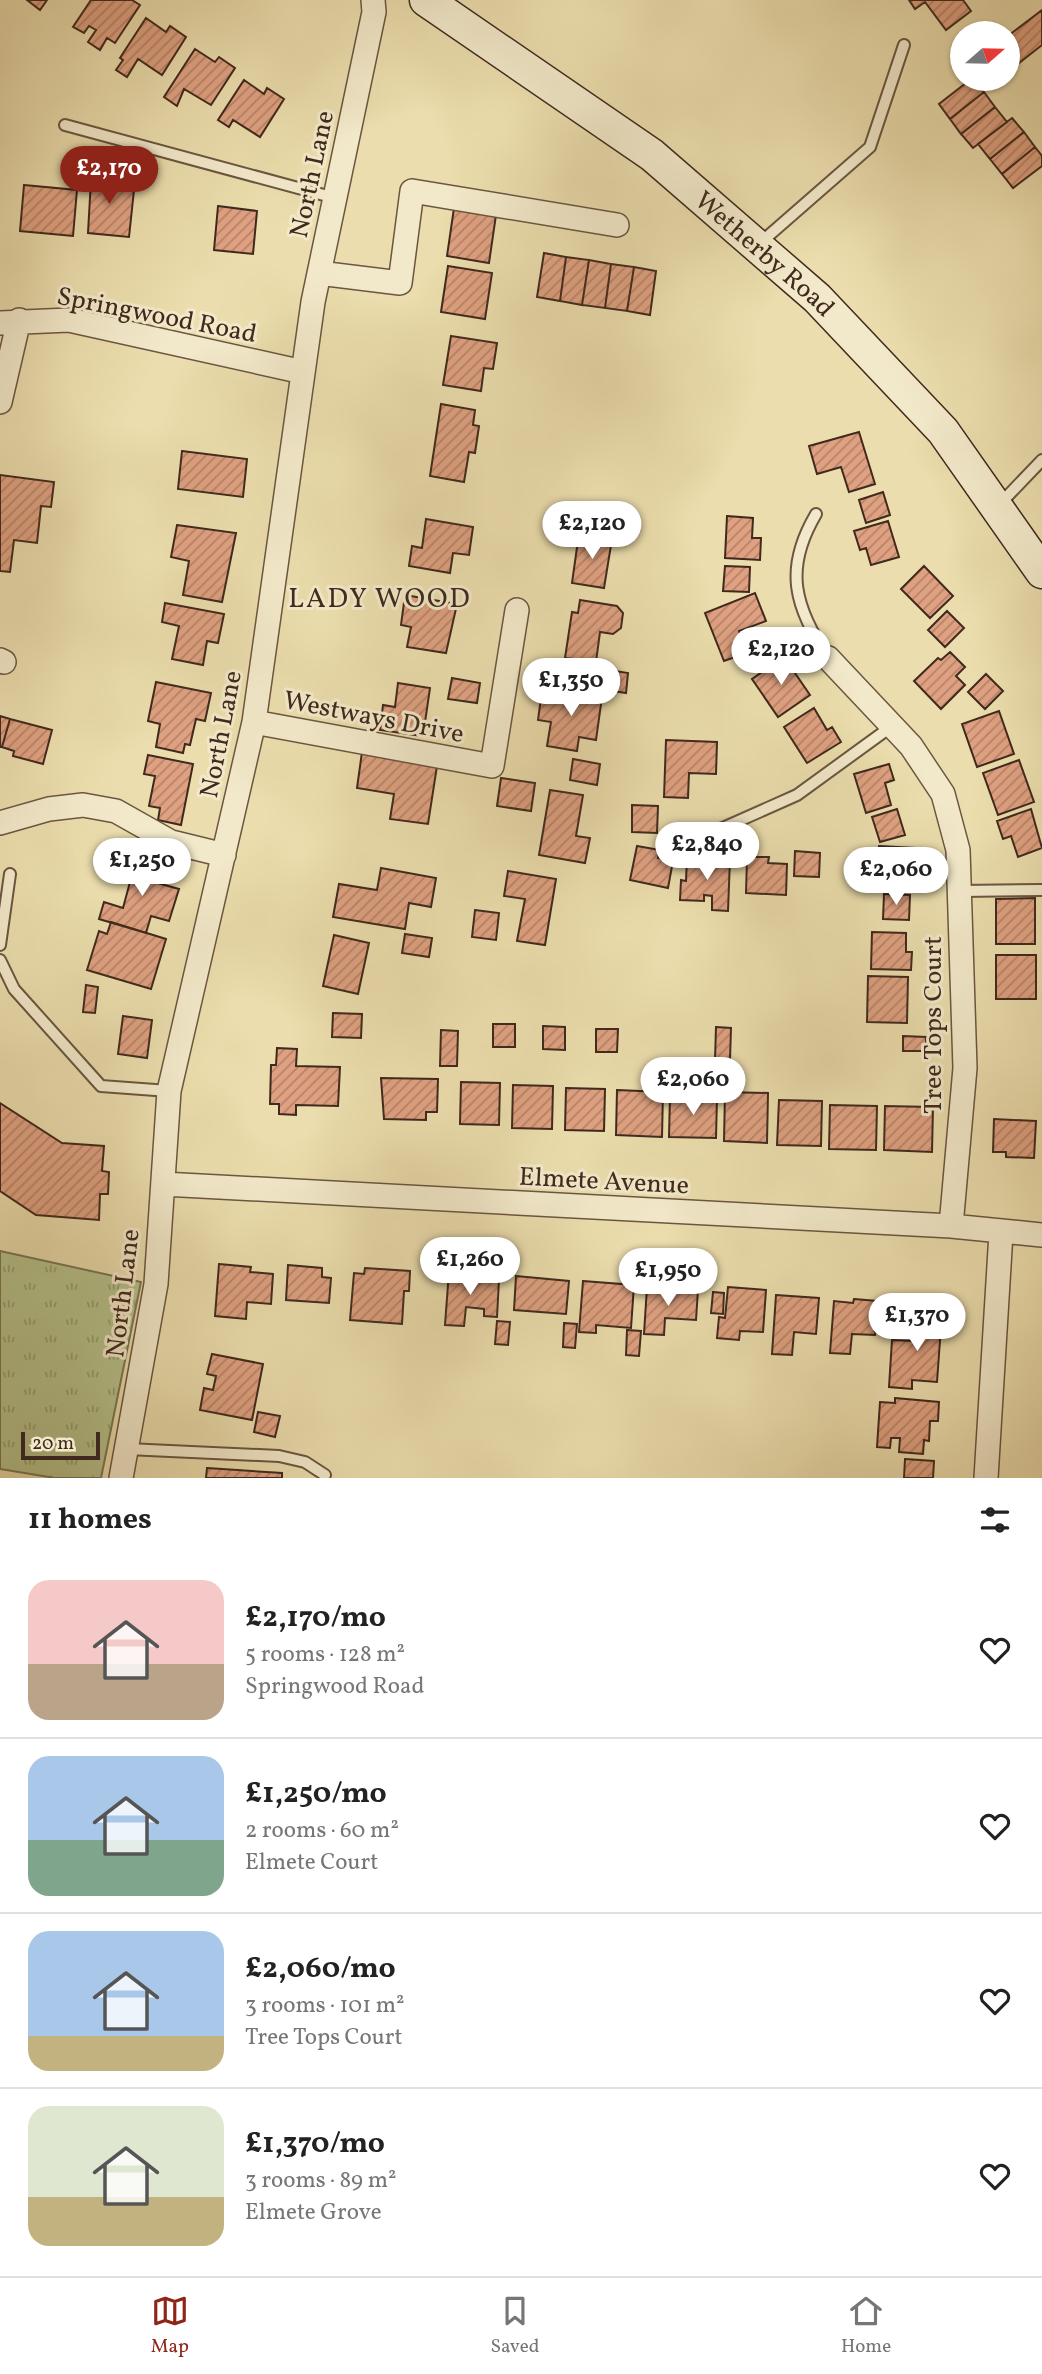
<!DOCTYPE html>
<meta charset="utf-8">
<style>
body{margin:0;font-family:Vollkorn,serif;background:#f2f2f2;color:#222;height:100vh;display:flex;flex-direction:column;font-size:26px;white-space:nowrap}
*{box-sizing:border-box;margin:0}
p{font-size:23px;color:#767676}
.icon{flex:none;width:38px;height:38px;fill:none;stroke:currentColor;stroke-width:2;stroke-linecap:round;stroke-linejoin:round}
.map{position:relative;height:1478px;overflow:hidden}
.sheet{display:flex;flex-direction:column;background:#fff;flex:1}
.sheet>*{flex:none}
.needle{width:46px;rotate:70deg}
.controls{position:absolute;left:950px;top:21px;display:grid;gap:14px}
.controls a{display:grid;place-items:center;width:70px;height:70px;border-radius:50%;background:#fff;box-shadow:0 2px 5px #0004;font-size:35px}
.scale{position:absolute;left:21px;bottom:18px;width:79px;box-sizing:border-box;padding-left:7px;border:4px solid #40291d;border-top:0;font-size:19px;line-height:24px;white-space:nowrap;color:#40291d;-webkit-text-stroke:5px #f2e9ca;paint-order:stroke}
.price{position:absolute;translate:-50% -60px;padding:0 16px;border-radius:24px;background:#fff;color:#222;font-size:23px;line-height:46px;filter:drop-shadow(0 2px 4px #0008)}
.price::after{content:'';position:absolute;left:50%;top:42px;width:21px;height:16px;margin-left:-10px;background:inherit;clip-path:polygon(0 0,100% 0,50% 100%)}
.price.current{background:#8f2418;color:#fff}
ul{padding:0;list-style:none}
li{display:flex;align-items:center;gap:21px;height:175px;padding:0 28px}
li+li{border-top:2px solid #e0e0e0}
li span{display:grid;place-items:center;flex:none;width:196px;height:140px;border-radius:21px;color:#555}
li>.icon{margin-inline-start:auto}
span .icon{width:84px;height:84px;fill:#fffc;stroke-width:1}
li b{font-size:30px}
h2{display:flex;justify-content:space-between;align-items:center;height:84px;padding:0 28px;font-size:30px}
.dock{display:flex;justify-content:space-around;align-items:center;height:98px;border-top:2px solid #e0e0e0;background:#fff;font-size:19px;color:#767676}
.dock a{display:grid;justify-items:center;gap:4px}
.dock .current{color:#8f2418}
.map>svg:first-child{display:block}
.park{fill:url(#park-tufts);stroke:#7a7654;stroke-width:2}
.building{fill:url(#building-hatch);stroke:#40291d;stroke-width:2}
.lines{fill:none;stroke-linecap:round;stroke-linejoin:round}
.lane-casing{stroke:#6b5641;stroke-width:14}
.street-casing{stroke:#6b5641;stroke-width:26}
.secondary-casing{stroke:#40291d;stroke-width:35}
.lane{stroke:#f2e9ca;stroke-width:10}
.street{stroke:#f2e9ca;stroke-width:23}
.secondary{stroke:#f2e9ca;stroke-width:32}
.labels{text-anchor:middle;stroke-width:6;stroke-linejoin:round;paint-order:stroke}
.street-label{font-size:26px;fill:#40291d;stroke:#f2e9ca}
.neighbourhood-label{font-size:28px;letter-spacing:2px;fill:#40291d;stroke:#f2e9ca}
</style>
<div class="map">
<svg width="1042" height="1478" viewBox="0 0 1042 1478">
<defs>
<pattern id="park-tufts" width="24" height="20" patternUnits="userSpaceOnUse" patternTransform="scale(1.75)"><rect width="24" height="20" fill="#b5c28c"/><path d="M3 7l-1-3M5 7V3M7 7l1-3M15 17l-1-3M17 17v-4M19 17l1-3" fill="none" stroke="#959e72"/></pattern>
<pattern id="building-hatch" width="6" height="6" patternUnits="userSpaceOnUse" patternTransform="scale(1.75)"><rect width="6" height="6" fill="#dfa181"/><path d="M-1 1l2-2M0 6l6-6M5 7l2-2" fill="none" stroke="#b68369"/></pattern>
</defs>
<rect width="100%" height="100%" fill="#ebddad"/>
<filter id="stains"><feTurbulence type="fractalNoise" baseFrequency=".00286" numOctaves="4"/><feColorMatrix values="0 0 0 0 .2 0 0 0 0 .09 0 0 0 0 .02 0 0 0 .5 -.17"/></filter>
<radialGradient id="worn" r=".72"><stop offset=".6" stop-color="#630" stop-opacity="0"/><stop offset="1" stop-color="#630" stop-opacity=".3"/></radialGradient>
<path class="park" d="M0 1251 141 1282 101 1478H55L0 1469Z"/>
<path class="building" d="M27 0H47L40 10Z
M91 0H132L140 5 115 43 107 38 100 50 88 42 96 30 89 26 84 33 73 27Z
M909 0H963L971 11 946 30 925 2 915 9Z
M1042 10V45L1009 71 1008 36Z
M146 18 166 32 170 26 186 37 162 75 138 59 127 77 116 70 123 60 120 58Z
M195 49 215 62 219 57 235 68 211 105 184 89 177 106 164 97Z
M971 79 984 92 950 119 939 104Z
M244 80 264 94 267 88 284 99 260 137 233 120 229 127 218 120Z
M984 92 995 107 961 134 950 119Z
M995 107 1007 122 973 148 961 134Z
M1012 118 1024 132 990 159 978 144Z
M1024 132 1035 147 1002 174 990 159Z
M1035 147 1042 156V166L1013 188 1002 174Z
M92 162 107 164 105 187 134 190 129 237 88 233Z
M24 185 77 190 73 236 20 231Z
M218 206 257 211 253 254 214 250Z
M454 208 496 215 489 263 447 256Z
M544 253 566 257 560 301 537 297Z
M566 257 589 260 582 305 560 301Z
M589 260 611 264 605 308 582 305Z
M611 264 634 267 627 311 605 308Z
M448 266 492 273 485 319 441 312Z
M634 267 656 271 650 315 627 311Z
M451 336 497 343 493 369 484 368 481 391 443 385Z
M441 404 475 410 473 425 479 426 475 453 469 452 464 482 430 476Z
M859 432 875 484 849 492 841 467 817 474 809 446Z
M182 451 247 459 243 497 178 489Z
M0 475 54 482 51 507 41 506 37 543 14 540 10 572 0 571Z
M883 492 890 515 866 523 859 500Z
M727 516 753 518 752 538H761L760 560 725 558Z
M426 519 473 527 469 555 453 553 450 573 409 566 412 546 422 548Z
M888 521 899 557 871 565 866 548 860 550 854 531Z
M177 525 236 533 222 602 183 595 189 561 171 557Z
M579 533 612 539 604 588 572 583Z
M725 566 750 567 749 592 723 591Z
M924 566 953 596 930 618 901 589Z
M755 593 766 621 739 631 747 653 724 661 705 613Z
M405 595 457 604 446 653 407 647 411 627 401 625Z
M580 600 617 606 623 613 621 628 613 634 600 632 596 662 565 658 572 612 578 613Z
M165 603 224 614 218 643 207 641 203 665 172 659 179 626 162 622Z
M947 611 964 628 945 647 928 630Z
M950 652 965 667 956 676 965 685 941 709 914 681 938 658 941 660Z
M784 657 810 695 778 717 752 679Z
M603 669 628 673 626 693 600 689Z
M986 674 1003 691 985 709 968 692Z
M452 678 480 683 477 703 448 699Z
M156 682 211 693 205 721 196 719 190 745 185 744 183 753 156 747 160 724 148 721Z
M398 683 430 688 423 736 380 730 383 705 395 707Z
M556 690 602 697 596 740 579 737 577 751 547 746 551 722 538 720 541 698 554 700Z
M814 708 827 730 832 727 841 742 807 763 784 727Z
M999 711 1014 754 977 767 962 724Z
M0 716 10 719 2 747H0Z
M10 719 52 730 43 764 13 756 14 751 2 747Z
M666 740 717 742 716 774 689 773 688 798 664 797Z
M362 752 437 766 428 824 390 819 394 794 357 788Z
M148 755 193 764 181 825 158 820 160 808 149 806 155 776 144 774Z
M573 759 600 764 597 785 570 780Z
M1019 760 1034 802 998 815 983 773Z
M889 764 894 780 885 783 891 805 866 813 854 774Z
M501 778 535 783 531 811 497 806Z
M550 790 583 795 576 836 590 838 585 863 539 855Z
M632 805 658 806 657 833 632 832Z
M897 809 905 835 880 842 872 817Z
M1031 809 1042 848 1018 857 1011 836 1003 839 997 821Z
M637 846 660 850 658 858 673 861 668 888 630 880Z
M879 846 915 848V868H906L905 887 878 886Z
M795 851 820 853 819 877 794 876Z
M131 856 159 864 154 882 179 889 169 921 151 916 146 933 99 919 104 902 123 908 130 882 124 880Z
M687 857 730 859 728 911 712 910V896L704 895V901L680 900 681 880 686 881Z
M747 857H769L768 863 787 864 786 895 746 893Z
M381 868 436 878 431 907 409 903 405 929 333 917 339 884 377 890Z
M508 871 556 879 545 945 517 941 525 899 504 896Z
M884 894 910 895 909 920 883 919Z
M1035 898V944H996V899Z
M475 910 499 913 496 940 472 937Z
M111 922 166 939 151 989 87 970 99 931 107 934Z
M872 932 906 933V952H912L911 970 871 969Z
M405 934 432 938 429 957 402 953Z
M334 935 369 943 358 994 323 986Z
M996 955H1036V999H996Z
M868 976 908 977 907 1023 867 1022Z
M86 985 98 987 95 1013 83 1012Z
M333 1013 362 1014 361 1038 332 1037Z
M123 1016 152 1020 147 1058 118 1054Z
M493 1024H515V1047H493Z
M543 1026 565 1027V1050L543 1049Z
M716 1027 731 1028 730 1060H715Z
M596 1029H618L617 1052H596Z
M441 1030 458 1031 457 1066H440Z
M903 1036 926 1037V1051H903Z
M277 1048 297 1049 296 1066 340 1067 338 1106 296 1105V1115L279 1114V1104H270L271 1065H276Z
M381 1078 438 1079 437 1112H426V1120L384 1119Z
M461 1082 500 1083 499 1125 460 1124Z
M513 1085 553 1086 552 1129 512 1128Z
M566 1088 605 1089 604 1131 565 1130Z
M617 1090 663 1092 662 1137 616 1135Z
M725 1092 768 1093 767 1143 724 1141Z
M670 1096 717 1097 716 1138 669 1137Z
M779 1100 822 1101 821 1146 777 1145Z
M0 1103 62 1143 104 1146 102 1171 109 1172 108 1194H100L99 1220 36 1215 0 1191Z
M830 1105 877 1106 876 1150 829 1149Z
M885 1106 933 1107 932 1152 884 1150Z
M994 1119 1036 1121 1034 1158 1006 1157V1152H993Z
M219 1264 251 1267 250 1272 273 1274 271 1304 247 1302 246 1319 215 1316Z
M288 1265 322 1268V1277L331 1278 329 1303 286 1300Z
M365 1268 410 1271 409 1291H404L402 1324 350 1320 354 1273 364 1274Z
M449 1271 467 1272 466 1278 499 1280 497 1317 484 1316V1309L466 1307 464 1326 445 1325Z
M516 1276 569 1281 566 1314 514 1310Z
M583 1281 634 1285 631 1328 596 1325V1333L579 1332Z
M647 1287 698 1290 696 1320 665 1318 664 1335 644 1334Z
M728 1287 766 1290 763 1332 740 1331 739 1340 717 1338 719 1317 725 1318Z
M713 1292 724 1293 723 1314 711 1313Z
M776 1295 819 1298 816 1334 794 1332 792 1355 772 1354Z
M854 1299 877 1301 875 1335 852 1334 850 1354 830 1353 834 1301 853 1303Z
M915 1311 942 1313 937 1382 912 1380V1389L889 1387 892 1340 913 1341Z
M497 1321 510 1322 508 1345 495 1344Z
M564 1323 577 1324 575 1348 563 1347Z
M627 1330 641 1331 639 1356 626 1355Z
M212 1354 263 1364 252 1420 200 1410 204 1388 213 1390 216 1376 207 1374Z
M895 1398 939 1402 938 1421H930L929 1441 924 1440 923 1454 899 1452 900 1438H891L890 1448 877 1447 880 1402 895 1403Z
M258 1412 280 1416 275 1437 254 1432Z
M905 1459 934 1461 933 1478H904Z
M207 1468 282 1473V1478H206Z"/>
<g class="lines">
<g class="lane-casing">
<path id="lane" d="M65 125 335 198
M759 244 870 147 904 45
M998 506 1042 460
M816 514C783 570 795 606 828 658
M716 831 797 795 892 726
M960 891 1042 890
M0 945 10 874
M0 960 14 989 101 1086 169 1091
M127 1449 279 1456 305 1462 325 1475"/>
</g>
<g class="street-casing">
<path id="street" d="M319 273 400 283 412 191 617 225
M0 323 69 320 303 372
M0 402 19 320
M828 658 911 746 943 794 958 850 965 1068 951 1226
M0 660 4 662
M254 722 492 766 517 610
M0 823 49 809 83 805 116 811 171 842 224 855
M163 1184 951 1226 1042 1235
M121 1478 156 1284 169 1091 254 722 313 302 374 12 373 0
M986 1478 1001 1233"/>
</g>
<g class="secondary-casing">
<g id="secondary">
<path id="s1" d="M426 0 652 155 817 298 943 431 1042 572"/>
</g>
</g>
<use href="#lane" class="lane"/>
<use href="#street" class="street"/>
<use href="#secondary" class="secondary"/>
</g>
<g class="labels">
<g class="street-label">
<text transform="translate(311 174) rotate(-78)" y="9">North Lane</text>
<text dy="9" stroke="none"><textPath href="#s1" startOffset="424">Wetherby Road</textPath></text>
<text transform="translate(157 314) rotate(11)" y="9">Springwood Road</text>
<text transform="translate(374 716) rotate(11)" y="9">Westways Drive</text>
<text transform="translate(220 734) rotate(-79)" y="9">North Lane</text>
<text transform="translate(932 1025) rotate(-90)" y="9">Tree Tops Court</text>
<text transform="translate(604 1180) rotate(3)" y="9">Elmete Avenue</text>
<text transform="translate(122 1293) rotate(-83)" y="9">North Lane</text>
</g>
<g class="neighbourhood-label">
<text x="380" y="607">LADY WOOD</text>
</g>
</g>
<rect width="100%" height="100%" filter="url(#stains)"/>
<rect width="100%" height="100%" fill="url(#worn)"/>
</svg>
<div class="controls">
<a><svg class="needle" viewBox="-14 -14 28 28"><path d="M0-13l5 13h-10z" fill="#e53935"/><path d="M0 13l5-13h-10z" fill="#767676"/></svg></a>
</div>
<div class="scale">20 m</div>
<b class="price current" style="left:109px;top:206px">£2,170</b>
<b class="price" style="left:592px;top:561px">£2,120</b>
<b class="price" style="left:781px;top:687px">£2,120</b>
<b class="price" style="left:571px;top:718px">£1,350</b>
<b class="price" style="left:707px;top:882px">£2,840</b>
<b class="price" style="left:142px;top:898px">£1,250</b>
<b class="price" style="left:896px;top:907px">£2,060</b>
<b class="price" style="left:693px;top:1117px">£2,060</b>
<b class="price" style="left:470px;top:1297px">£1,260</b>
<b class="price" style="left:668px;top:1308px">£1,950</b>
<b class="price" style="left:917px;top:1353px">£1,370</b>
</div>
<section class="sheet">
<h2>11 homes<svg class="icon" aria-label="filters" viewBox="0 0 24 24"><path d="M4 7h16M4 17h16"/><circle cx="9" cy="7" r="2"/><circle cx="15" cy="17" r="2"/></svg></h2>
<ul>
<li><span style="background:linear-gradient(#f6c9c9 60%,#b9a48a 0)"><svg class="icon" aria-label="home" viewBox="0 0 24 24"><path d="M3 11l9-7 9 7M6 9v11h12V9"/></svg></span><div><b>£2,170/mo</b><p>5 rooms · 128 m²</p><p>Springwood Road</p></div><svg class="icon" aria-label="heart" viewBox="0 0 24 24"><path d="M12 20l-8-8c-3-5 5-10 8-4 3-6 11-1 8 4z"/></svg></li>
<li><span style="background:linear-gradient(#a9c7e8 60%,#7fa58c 0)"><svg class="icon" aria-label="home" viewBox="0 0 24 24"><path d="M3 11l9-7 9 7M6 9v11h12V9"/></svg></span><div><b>£1,250/mo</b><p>2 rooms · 60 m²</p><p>Elmete Court</p></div><svg class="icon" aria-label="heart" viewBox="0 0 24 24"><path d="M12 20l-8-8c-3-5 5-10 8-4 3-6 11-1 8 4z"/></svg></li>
<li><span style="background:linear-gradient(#a9c7e8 75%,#c2b280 0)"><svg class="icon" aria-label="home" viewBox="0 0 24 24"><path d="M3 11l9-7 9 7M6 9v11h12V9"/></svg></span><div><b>£2,060/mo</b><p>3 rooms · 101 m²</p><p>Tree Tops Court</p></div><svg class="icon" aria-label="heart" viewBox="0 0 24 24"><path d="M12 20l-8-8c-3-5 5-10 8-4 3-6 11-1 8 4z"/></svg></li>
<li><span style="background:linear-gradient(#dfe7d0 65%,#c2b280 0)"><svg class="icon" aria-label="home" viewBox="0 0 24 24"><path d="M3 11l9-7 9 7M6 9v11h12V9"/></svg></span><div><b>£1,370/mo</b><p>3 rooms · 89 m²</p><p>Elmete Grove</p></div><svg class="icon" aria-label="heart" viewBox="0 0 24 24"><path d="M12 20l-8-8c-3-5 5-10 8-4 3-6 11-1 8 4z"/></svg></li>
</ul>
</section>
<nav class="dock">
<a class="current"><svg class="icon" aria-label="map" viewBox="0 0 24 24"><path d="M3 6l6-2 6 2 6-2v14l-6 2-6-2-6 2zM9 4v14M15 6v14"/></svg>Map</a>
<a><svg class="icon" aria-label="saved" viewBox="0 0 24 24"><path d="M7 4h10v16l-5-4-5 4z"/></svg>Saved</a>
<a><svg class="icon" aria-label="home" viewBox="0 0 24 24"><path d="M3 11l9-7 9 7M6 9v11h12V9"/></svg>Home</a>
</nav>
